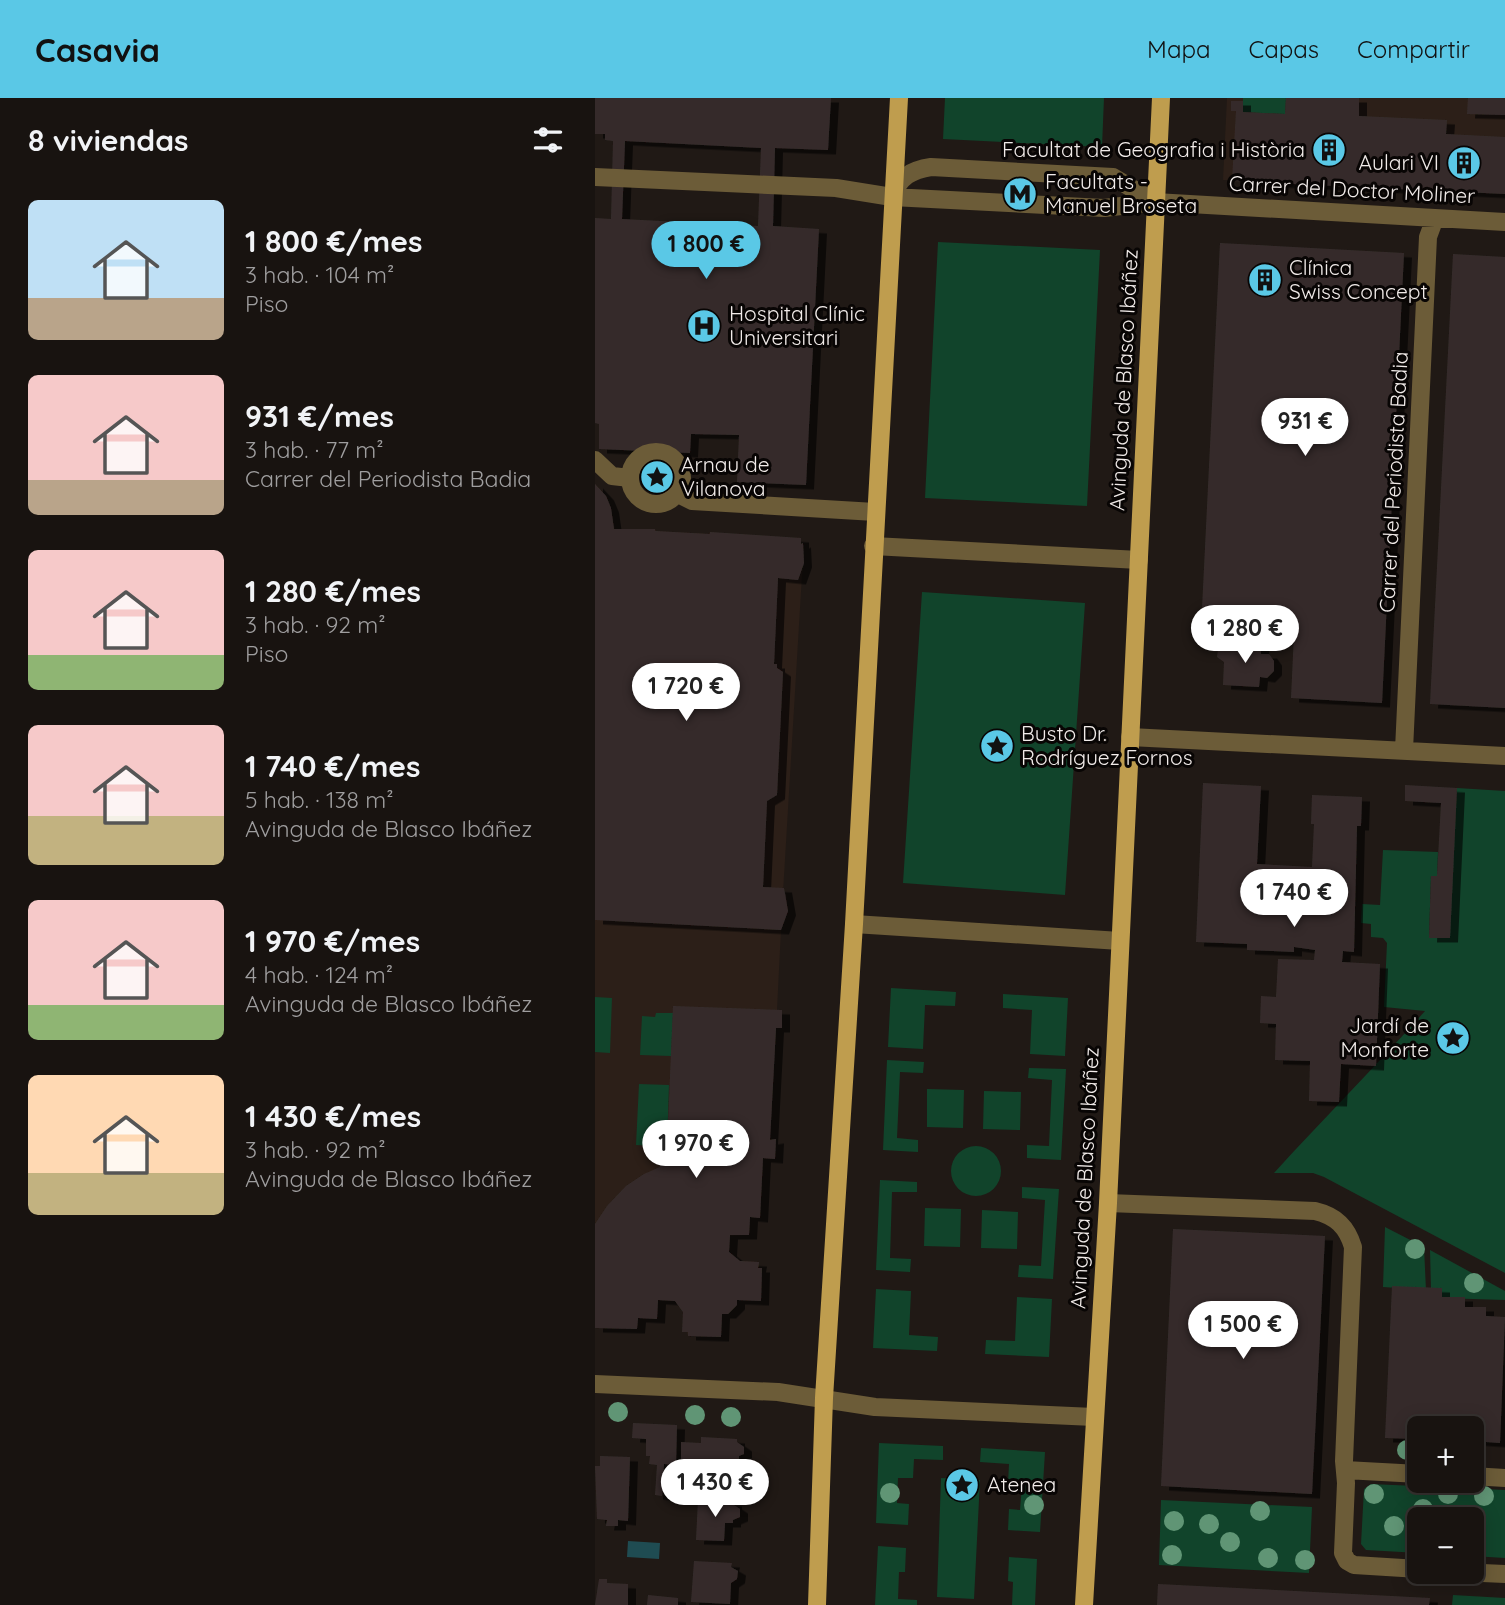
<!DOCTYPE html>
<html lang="es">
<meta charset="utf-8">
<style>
body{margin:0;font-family:Quicksand,sans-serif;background:#211c19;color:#f1f3f6;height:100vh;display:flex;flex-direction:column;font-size:26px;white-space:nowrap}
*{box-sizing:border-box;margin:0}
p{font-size:23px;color:#9f9e9f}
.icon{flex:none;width:38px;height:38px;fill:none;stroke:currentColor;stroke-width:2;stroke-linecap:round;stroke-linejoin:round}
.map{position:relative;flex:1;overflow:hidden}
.panel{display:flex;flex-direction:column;background:#181310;width:595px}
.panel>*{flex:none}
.fabs{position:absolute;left:812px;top:1318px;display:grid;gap:14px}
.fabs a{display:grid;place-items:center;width:77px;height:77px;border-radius:10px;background:#181310;box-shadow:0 4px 18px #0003,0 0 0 2px #363230;font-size:35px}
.price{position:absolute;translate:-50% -60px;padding:0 16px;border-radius:24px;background:#fff;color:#222;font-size:23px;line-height:46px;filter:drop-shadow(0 2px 4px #0008)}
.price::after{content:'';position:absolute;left:50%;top:42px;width:21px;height:16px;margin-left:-10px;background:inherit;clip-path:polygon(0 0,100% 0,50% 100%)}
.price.selected{background:#5ac8e6;color:#111}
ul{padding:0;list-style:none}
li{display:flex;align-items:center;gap:21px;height:175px;padding:0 28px}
li span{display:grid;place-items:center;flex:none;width:196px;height:140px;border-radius:10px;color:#555}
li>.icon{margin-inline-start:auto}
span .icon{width:84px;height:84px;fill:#fffc;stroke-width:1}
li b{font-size:30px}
h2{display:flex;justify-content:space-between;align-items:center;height:84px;padding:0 28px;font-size:30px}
header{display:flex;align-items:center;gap:42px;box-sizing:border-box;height:98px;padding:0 35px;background:#5ac8e6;color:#111}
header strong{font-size:33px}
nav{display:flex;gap:38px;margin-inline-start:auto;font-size:24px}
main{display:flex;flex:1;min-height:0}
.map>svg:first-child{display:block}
.built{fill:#2c1f18}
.green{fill:#11442b}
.water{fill:#1f4c52}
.building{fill:#352c2b;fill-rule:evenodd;filter:url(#shadow)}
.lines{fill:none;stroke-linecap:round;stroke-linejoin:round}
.minor{stroke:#6c5c38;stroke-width:18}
.major{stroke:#bf9d4e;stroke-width:18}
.tree{fill:#609575}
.labels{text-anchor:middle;stroke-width:6;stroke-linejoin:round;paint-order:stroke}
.poi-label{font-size:21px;fill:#f1ebe9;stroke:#080504;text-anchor:start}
.street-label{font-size:21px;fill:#f1ebe9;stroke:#080504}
</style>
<header>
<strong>Casavia</strong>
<nav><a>Mapa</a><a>Capas</a><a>Compartir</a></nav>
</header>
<main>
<section class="panel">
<h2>8 viviendas<svg class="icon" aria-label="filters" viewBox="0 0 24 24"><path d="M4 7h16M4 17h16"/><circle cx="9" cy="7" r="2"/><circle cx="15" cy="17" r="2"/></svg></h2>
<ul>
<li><span style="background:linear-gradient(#bfe0f5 70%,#b9a48a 0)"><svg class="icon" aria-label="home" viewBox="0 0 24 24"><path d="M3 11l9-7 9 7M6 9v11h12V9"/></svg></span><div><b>1 800 €/mes</b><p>3 hab. · 104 m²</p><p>Piso</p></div></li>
<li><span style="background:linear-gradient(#f6c9c9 75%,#b9a48a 0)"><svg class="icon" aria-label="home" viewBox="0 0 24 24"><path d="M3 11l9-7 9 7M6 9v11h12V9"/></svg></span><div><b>931 €/mes</b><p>3 hab. · 77 m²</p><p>Carrer del Periodista Badia</p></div></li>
<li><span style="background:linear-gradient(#f6c9c9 75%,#8fb573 0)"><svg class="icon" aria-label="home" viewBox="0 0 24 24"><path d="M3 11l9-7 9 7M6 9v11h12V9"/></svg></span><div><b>1 280 €/mes</b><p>3 hab. · 92 m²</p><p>Piso</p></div></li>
<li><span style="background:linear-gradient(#f6c9c9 65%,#c2b280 0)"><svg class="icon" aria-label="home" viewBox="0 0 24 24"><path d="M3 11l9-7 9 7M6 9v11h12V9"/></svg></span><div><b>1 740 €/mes</b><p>5 hab. · 138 m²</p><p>Avinguda de Blasco Ibáñez</p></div></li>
<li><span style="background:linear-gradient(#f6c9c9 75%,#8fb573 0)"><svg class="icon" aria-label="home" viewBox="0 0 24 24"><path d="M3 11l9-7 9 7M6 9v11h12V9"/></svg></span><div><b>1 970 €/mes</b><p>4 hab. · 124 m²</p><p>Avinguda de Blasco Ibáñez</p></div></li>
<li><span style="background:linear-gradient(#ffd9b3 70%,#c2b280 0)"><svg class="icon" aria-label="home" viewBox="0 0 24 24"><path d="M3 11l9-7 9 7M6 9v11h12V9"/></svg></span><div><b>1 430 €/mes</b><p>3 hab. · 92 m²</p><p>Avinguda de Blasco Ibáñez</p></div></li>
</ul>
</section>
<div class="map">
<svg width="910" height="1507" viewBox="0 0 910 1507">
<defs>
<filter id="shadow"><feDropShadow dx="8" dy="4.5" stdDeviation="0" flood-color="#0009"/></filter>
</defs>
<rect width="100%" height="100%" fill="#201915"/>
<path class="built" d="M632 0H910V96L628 82Z
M0 386 11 398 16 410 20 431H60L61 433 114 436 115 434 208 445 209 465 207 477 188 795H191L193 813 186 832 182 912H187V930H181L175 1041H181L180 1061H168L165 1120 155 1119 154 1137 135 1138 134 1154 145 1163 164 1164V1170H167L166 1203 142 1202V1207L133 1216H127L126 1239 93 1238 88 1214 80 1203 63 1202 62 1221 43 1220 42 1231 0 1230Z"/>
<path class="green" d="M350 0H509L507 49 348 41Z
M648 0H691L690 16 648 14Z
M343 144 505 152 492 408 330 400Z
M327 494 490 505 470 797 308 785Z
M862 690 910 693V1175L729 1079 718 1075H679C729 1020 781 968 830 913L789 909 792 845 788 840 776 839V826L766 825 767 806 785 807 788 752 843 754 842 778H836L834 839 854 840Z
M296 890 361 894 360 908 330 907 328 951 293 949Z
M408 896 473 900 470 958 435 956 437 912 408 910Z
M0 899 17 900 15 955 0 954Z
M61 915H78L76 958 45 957 47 918 60 919Z
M292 962 329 964 328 975 305 974 302 1040 323 1042V1054L288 1052Z
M434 970 471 971 466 1062 432 1060V1047L454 1048 457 982 433 980Z
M44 986 74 987 72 1049 41 1047Z
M332 991 369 992 368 1030 332 1029Z
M389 993 426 994 425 1032 388 1031Z
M356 1073a25 25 0 1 1 50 0a25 25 0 1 1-50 0Z
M285 1082 322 1084V1094H297L295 1160 316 1161 315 1174 281 1172Z
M427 1089 464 1091 458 1181 423 1179 424 1167 446 1168 450 1102 427 1100Z
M330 1110 366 1111 365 1149 329 1148Z
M387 1112 423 1114 422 1151 386 1150Z
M790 1129 829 1149 831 1192 788 1189Z
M835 1152 910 1193V1202L845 1200 836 1191Z
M281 1191 316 1193 314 1237 343 1239 342 1253 278 1250Z
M422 1199 457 1201 454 1259 390 1256 391 1242 420 1243Z
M284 1345 348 1348V1362L319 1361 318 1380H303L302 1405 314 1406 313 1427 281 1425Z
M386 1350 450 1354 445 1434 413 1432 414 1411 425 1412 427 1387 413 1385 414 1366 385 1364Z
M346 1380 385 1382 379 1501 342 1499Z
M776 1386 910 1392V1460L877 1458V1421H824V1455L771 1452 766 1446 769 1391Z
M566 1402 717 1409 714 1475 564 1467Z
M283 1448 311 1450 310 1474H304L303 1501 322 1502V1507H280Z
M414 1459 442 1461 440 1507H417L418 1484 413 1483Z
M858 1497 910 1500V1507H857Z"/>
<path class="water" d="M33 1443 65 1445 64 1461 32 1459Z"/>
<path class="building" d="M0 0H236L233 52 180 50 178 128 224 131 211 387 142 384 144 337 96 336 95 355 4 351V326L0 325V120L16 121 18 43 10 42V36H0ZM30 43 166 50 163 128 27 121Z
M691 0H764V18L852 22 851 36 910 39V96L637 83 641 13H636V3H648V14L690 16Z
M873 0H910V17L872 16Z
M625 145 809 155 787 605 696 600 699 536 606 531Z
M858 156 910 159V610L835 606Z
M0 386 11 398 16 410 19 431H60V433L115 436V434L206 440V446L208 445 209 465 203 482 183 480 179 566H182V570L188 574 182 697 172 703 168 789 189 790 193 813 186 832 0 822Z
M630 546 666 547V556H674L679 563V573L672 580 665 579 664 589 628 587 629 564 622 559 623 552Z
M608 685 666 688 662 766 717 769 719 726H716L717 697 767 699 766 728H762L759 854 748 853 747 864 785 866 781 968 746 966 744 1004 714 1003 715 963 680 962 681 926 665 925 666 898 681 899 683 861 719 862 720 852 699 849V854L652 852V846L601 844Z
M810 687 862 690 855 840H834L836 778H842L846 705 810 703Z
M78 908 187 912V930H181L175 1042 181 1041 180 1061 168 1060 165 1120 155 1119 154 1137H135L134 1154 145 1163 164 1164 163 1170H167L166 1203 142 1202V1207L133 1216H127L126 1239 93 1238V1234H87L88 1214 80 1203 63 1202 62 1221 43 1220 42 1231 0 1230V1126L12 1108 31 1088 49 1076 65 1069 66 1048 72 1049Z
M578 1131 730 1138 717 1396 566 1388Z
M797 1188 847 1190V1199H870V1209H891V1218L910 1219 905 1345 877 1343V1330H824V1341L790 1340Z
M38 1325 82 1327 81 1367 69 1366 67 1398 60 1397 62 1367 54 1366 55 1358H51V1341L37 1340Z
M106 1339 142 1341V1344L149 1349V1356L144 1358 143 1381 99 1379V1366L86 1365V1344L106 1345Z
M5 1358 35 1359 33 1423 23 1422V1428H11L12 1422 2 1421 0 1368H5Z
M103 1402 139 1404V1407L145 1411V1419L138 1422V1425H130L129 1443 101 1442Z
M99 1463 137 1465 136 1469 143 1473 142 1481 136 1485 135 1506 96 1504Z
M4 1481H12V1485L33 1486V1507H0Z
M563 1486 835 1500 834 1507H562Z
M53 1497 83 1500V1507H52Z"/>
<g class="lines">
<path class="minor" d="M0 79 241 90 297 99 509 110 560 104 910 124
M297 98C305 79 316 72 336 69L518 79 560 104
M35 380a26 26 0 1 1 52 0a26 26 0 1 1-52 0Z
M0 362 17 378 35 380
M81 395 97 403 280 414
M278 448 544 462
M535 639 910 658
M809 652 833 139 840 120
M259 826 525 843
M513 1105 720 1113C741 1118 752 1129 758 1149L749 1363 751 1385 748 1455 752 1463 759 1467 824 1471
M0 1286 183 1294 280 1309 499 1319
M750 1372 824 1376
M877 1378 910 1380
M865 1474 910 1476"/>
<path class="major" d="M222 1507 229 1300 259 826 304 0
M489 1507 513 1105 566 0"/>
</g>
<g class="tree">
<circle cx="820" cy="1151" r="10"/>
<circle cx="879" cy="1185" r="10"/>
<circle cx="23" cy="1314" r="10"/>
<circle cx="100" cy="1317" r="10"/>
<circle cx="136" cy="1319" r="10"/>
<circle cx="812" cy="1352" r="10"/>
<circle cx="295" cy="1395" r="10"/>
<circle cx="779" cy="1396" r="10"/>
<circle cx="853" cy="1396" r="10"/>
<circle cx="889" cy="1398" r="10"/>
<circle cx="439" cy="1407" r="10"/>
<circle cx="828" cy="1411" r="10"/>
<circle cx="665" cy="1413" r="10"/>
<circle cx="579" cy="1423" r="10"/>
<circle cx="614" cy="1426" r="10"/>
<circle cx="799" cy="1428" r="10"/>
<circle cx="635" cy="1444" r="10"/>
<circle cx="577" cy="1457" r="10"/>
<circle cx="673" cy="1460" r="10"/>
<circle cx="710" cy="1462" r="10"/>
</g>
<defs>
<g id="building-disc" transform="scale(1.75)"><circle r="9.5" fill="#5ac8e6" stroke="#080504"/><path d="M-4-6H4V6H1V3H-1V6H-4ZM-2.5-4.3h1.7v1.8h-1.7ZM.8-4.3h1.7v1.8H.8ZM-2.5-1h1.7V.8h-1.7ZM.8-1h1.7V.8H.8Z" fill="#111"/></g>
<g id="metro-disc" transform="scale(1.75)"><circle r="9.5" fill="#5ac8e6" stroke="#080504"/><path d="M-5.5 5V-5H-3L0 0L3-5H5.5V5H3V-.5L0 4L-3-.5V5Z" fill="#111"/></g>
<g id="hospital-disc" transform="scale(1.75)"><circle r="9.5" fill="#5ac8e6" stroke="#080504"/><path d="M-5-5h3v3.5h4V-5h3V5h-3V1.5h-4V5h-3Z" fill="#111"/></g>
<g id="sight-disc" transform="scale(1.75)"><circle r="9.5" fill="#5ac8e6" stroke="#080504"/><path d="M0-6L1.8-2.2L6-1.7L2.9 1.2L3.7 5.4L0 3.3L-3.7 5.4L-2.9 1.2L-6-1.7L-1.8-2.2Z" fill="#111"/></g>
</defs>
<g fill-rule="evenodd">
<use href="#building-disc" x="734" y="52"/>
<use href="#building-disc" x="869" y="65"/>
<use href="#metro-disc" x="425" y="96"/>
<use href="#building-disc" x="670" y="182"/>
<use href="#hospital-disc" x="109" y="228"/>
<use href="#sight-disc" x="62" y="379"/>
<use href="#sight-disc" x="402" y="648"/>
<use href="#sight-disc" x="858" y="940"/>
<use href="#sight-disc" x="367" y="1387"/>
</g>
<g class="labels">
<g class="poi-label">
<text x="710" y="59" text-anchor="end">Facultat de Geografia i Història</text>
<text x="844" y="72" text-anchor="end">Aulari VI</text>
<text x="450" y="91">Facultats -<tspan x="450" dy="24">Manuel Broseta</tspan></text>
<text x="694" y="177">Clínica<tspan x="694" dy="24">Swiss Concept</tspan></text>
<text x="134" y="223">Hospital Clínic<tspan x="134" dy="24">Universitari</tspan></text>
<text x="86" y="374">Arnau de<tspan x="86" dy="24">Vilanova</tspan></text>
<text x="426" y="643">Busto Dr.<tspan x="426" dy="24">Rodríguez Fornos</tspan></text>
<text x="834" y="935" text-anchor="end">Jardí de<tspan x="834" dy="24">Monforte</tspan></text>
<text x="392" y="1394">Atenea</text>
</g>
<g class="street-label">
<text transform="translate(757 92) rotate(3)" y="7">Carrer del Doctor Moliner</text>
<text transform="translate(529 282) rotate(-87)" y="7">Avinguda de Blasco Ibáñez</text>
<text transform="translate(799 384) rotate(-87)" y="7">Carrer del Periodista Badia</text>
<text transform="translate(490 1080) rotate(-87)" y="7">Avinguda de Blasco Ibáñez</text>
</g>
</g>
</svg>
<div class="fabs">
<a>+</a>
<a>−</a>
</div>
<b class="price selected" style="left:111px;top:183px">1 800 €</b>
<b class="price" style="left:710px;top:360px">931 €</b>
<b class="price" style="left:650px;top:567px">1 280 €</b>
<b class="price" style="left:91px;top:625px">1 720 €</b>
<b class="price" style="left:699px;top:831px">1 740 €</b>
<b class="price" style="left:101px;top:1082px">1 970 €</b>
<b class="price" style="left:648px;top:1263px">1 500 €</b>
<b class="price" style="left:120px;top:1421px">1 430 €</b>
</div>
</main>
